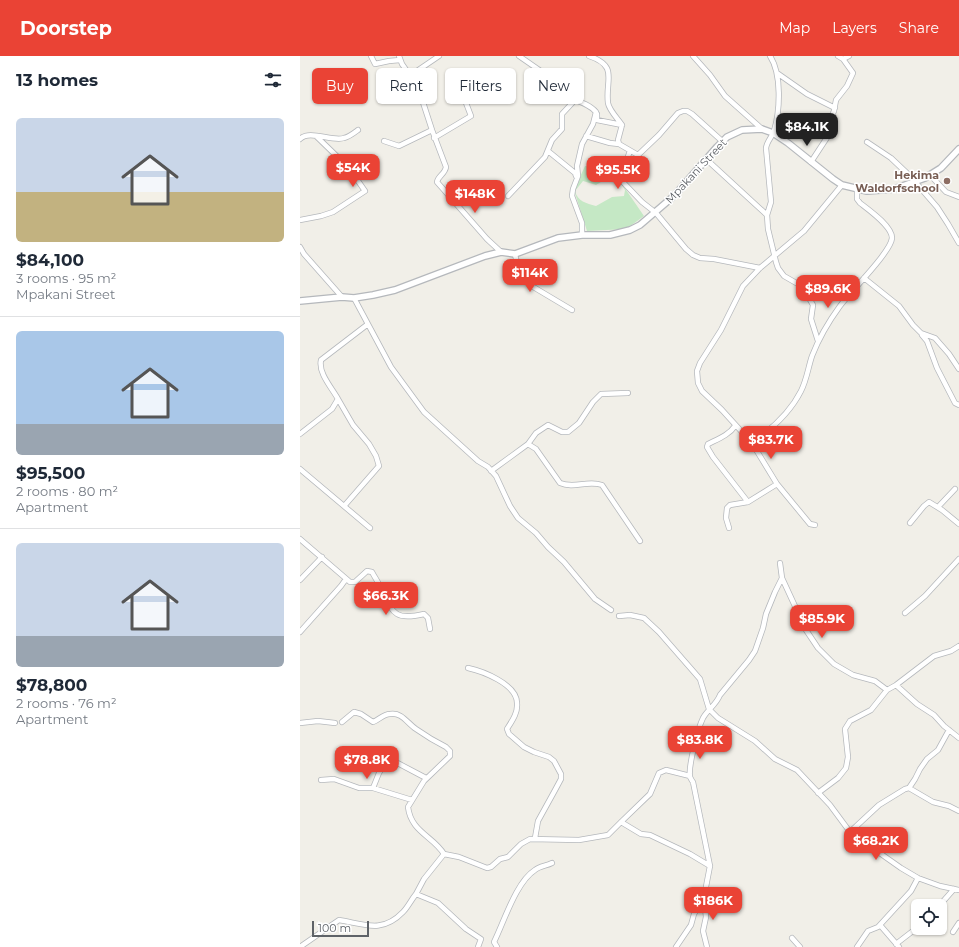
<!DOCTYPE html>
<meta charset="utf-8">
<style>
body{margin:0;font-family:Montserrat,sans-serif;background:#f6f6f7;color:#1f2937;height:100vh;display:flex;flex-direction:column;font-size:15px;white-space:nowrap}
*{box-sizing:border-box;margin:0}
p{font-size:13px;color:#747a83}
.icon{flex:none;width:22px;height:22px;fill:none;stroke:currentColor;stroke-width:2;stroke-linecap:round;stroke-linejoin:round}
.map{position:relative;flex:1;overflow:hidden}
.details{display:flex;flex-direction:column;background:#fff;width:300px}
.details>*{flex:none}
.top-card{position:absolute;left:12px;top:12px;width:380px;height:36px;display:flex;gap:8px}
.fabs{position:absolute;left:611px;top:843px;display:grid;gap:8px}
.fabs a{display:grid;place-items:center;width:36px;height:36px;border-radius:6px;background:#fff;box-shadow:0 1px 3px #0004;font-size:20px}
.scale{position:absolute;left:12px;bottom:10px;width:57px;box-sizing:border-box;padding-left:4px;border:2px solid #5f6368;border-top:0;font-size:11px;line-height:14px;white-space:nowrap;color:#5f6368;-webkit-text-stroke:3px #fff;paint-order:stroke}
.price{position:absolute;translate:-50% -34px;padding:0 9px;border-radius:8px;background:#ea4335;color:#fff;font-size:13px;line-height:26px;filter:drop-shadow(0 1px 2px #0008)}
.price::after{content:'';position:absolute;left:50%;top:24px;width:12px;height:9px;margin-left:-6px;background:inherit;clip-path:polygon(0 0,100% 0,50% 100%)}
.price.current{background:#222;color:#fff}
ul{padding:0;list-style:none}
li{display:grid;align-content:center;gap:8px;height:212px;padding:0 16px}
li+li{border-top:1px solid #e0e1e3}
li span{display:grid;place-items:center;height:124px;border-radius:6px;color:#555}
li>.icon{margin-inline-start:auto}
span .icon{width:72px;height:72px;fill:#fffc;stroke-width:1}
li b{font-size:17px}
h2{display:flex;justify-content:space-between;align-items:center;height:48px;padding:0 16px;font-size:17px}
.pill{padding:0 14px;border-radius:6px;background:#fff;box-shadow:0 1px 3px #0004;font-size:14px;line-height:36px}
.pill.current{background:#ea4335;color:#fff}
header{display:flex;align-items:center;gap:24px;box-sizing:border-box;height:56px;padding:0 20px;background:#ea4335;color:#fff}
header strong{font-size:19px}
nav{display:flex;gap:22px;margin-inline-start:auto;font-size:14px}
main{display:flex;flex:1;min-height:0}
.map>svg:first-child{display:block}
.green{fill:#c5e8c5;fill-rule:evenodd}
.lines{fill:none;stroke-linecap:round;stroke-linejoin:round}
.minor-casing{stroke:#b5b8bc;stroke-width:6}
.tertiary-casing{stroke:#b5b8bc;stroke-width:8}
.minor{stroke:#fff;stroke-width:4.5}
.tertiary{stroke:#fff;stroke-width:5.5}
.education-dot{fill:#8d6e63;stroke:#fff;stroke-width:1.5}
.labels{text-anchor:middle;stroke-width:3;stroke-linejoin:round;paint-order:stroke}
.street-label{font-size:11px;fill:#5f6368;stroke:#fff}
.education-label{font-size:11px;font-weight:bold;fill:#785e54;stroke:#fff;text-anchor:end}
</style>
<header>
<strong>Doorstep</strong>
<nav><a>Map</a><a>Layers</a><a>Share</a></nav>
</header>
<main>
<section class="details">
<h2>13 homes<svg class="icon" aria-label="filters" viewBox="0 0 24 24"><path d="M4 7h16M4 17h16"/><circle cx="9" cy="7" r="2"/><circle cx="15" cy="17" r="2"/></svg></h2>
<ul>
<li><span style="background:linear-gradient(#c9d6e8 60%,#c2b280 0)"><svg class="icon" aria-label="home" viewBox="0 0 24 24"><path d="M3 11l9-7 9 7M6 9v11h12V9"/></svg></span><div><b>$84,100</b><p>3 rooms · 95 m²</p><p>Mpakani Street</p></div></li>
<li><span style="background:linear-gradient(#a9c7e8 75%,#9aa5b1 0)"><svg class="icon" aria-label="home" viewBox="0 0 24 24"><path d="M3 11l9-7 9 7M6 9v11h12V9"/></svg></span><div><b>$95,500</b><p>2 rooms · 80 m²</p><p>Apartment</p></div></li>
<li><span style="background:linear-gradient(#c9d6e8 75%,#9aa5b1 0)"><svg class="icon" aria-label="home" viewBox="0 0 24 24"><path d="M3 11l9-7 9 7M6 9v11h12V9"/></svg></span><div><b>$78,800</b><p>2 rooms · 76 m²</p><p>Apartment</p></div></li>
</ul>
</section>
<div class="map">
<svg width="659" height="891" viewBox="0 0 659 891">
<rect width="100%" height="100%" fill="#f1efe8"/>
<path class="green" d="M285 110 313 115 344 160 326 173 287 175 274 134ZM309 121 319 125 325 134 324 140 312 141 296 150C286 147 278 146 275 135L283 125 296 129Z"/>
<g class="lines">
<g class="minor-casing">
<path id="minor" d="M71 0 75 8 89 5 100 4
M99 0 102 8 118 31 132 74 146 111C145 118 138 120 137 126L187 183 201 196
M219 0 245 18C247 22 246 27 249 30 260 43 285 43 296 56L293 68 282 88 277 110 278 120 273 133 272 140 282 167V179
M289 0C319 10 305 24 308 47 309 54 318 63 322 69
M393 0 410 19 425 40 462 73
M470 0C482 18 480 55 474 75 472 81 467 85 466 92L471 146 467 159 468 173 476 206 478 212 484 220 505 232 509 242 513 249 511 263 518 285
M543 3 549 0
M477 17 507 38 535 52
M111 19 139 0
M297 58V64L322 69 318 84 319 88 338 99 359 79 378 57 383 55H387L392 58 422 85
M286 80 310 87 319 88
M134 82 171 60 158 26
M0 83C9 73 32 86 44 82 49 81 54 77 58 74
M84 85 99 90 132 74
M567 86 591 102 610 120 637 151 648 168 659 187
M248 95 275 117 276 120
M330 95 322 116 321 124 342 146 356 157 386 193 393 199 400 202 414 203 460 212
M406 103 467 159
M511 106 530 77V64L534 55 536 44 547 30 553 17 543 3 538 0
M630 119 646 136 659 141
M208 140 245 101 252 84 262 73V58L275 44
M0 164 21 160 33 156 65 135 49 112 16 80
M0 191 4 198 42 241
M215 198 216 203 230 229 272 254
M564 222 599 250 613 269 621 277 635 282 649 298 659 313
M54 242 91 311 124 356 178 405 188 411 196 420 210 450 218 462 236 477 248 491 264 506 295 543 311 554
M622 279 627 285 637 312 655 347 659 349
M38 343 53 369 69 388 76 400 79 410 45 449
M435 370C429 379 418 383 408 388L407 391 413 401 448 446
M0 378 32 353 38 343C32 332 18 317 21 304L68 268
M452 387C472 373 490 357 501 335 507 323 508 312 512 300 519 282 529 265 540 250 550 236 591 196 592 182 592 170 569 154 560 147L557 143V133
M228 388 236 377 248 369 262 376H268L279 367 293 346 301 338 328 337
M0 413 70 472
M191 415 228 388 236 393 260 427C274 433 288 424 302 429L340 485
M638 451 655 433
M610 467 624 450 629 446 642 454 659 468
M515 469 510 468 477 428 452 387 422 354 402 335 398 327 397 315 400 307 421 274 443 230 460 212 504 175 542 129
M429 472 426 462 427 452 430 449 448 446 477 428
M0 483 50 526H55L67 515 72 516C75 522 79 527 81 533 93 557 94 565 124 558L128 562 130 573
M480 507 482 522 506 574 518 592 534 608 553 619 575 625 587 634
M0 524 22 501
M605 557 625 540 659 503
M319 560 330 559 344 562 359 576 400 623 409 653 418 662 455 685 475 703 497 714 530 749 550 776 564 788 574 793 601 812 618 822 640 830 659 834
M0 576 41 530 46 523
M168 612C182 615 217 628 217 647 218 657 212 665 207 673L209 678 224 691 234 696 249 701 254 705 261 718V723L254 736 238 765 235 782
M596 629 617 648 634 659 644 670 659 682
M42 666 54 656 61 658 73 666C79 664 83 658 90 658 102 656 107 667 116 673 126 680 136 686 146 691L150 695V700L124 725 108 751C111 776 133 780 144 798
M0 667 18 665 35 667
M21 724 34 723 59 732H73L112 744
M73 732 79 717 88 702 126 722
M609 732 633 746 649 750 659 755
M518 737 538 722 546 712 548 701 545 673 550 665 571 654 587 634 596 629 634 600 651 595 659 590
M321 766 341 778 350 779 390 798 410 810
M550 776 579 749 605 733 609 732 615 723 620 713 627 703 638 694 649 674
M116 838 124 823 144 798 159 801 187 812 191 811 200 803 208 801 221 788 230 783 279 784 308 779 321 766 350 738 359 717 366 714 390 720
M404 842 406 861 403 875 407 891
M639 850 654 833
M580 869 599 891
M653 876 659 867
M492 882 500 891
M596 888 618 871
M0 891 39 864C64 868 82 878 103 856 108 851 111 844 116 838L138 847 166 873 181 883 178 891
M197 891 194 886C204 866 216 826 235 814 240 810 246 810 252 807
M376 891 391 869 394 858 404 841 410 810 393 726C392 725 391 723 390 721 388 711 398 672 403 662 408 653 416 649 420 639L449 604 455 595 463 572 466 558 475 536 482 522
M557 891 568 875 578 871 611 835 618 822"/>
</g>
<g class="tertiary-casing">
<path id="tertiary" d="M0 245 42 241 54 242 73 239 95 234 185 200 201 196 215 198 258 182 282 179H310L330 174 340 169 375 139 417 91 427 81 442 74 462 73 473 77 488 87 533 123 542 129 567 135 594 133 625 122 641 112 659 93"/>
</g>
<use href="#minor" class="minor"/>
<use href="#tertiary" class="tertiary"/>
</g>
<circle class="education-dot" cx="647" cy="125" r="4"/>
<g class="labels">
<g class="street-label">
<text transform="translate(396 115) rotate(-47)" y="4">Mpakani Street</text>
</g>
<g class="education-label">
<text x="639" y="123">Hekima<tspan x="639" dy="13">Waldorfschool</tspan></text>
</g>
</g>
</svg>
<div class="fabs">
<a><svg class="icon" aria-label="locate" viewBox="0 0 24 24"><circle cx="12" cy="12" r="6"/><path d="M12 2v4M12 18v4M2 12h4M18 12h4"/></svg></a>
</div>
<div class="scale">100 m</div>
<b class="price current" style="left:507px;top:91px">$84.1K</b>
<b class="price" style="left:53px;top:132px">$54K</b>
<b class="price" style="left:318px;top:134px">$95.5K</b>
<b class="price" style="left:175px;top:158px">$148K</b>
<b class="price" style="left:230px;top:237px">$114K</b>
<b class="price" style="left:528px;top:253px">$89.6K</b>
<b class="price" style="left:471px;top:404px">$83.7K</b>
<b class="price" style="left:86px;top:560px">$66.3K</b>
<b class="price" style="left:522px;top:583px">$85.9K</b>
<b class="price" style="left:400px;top:704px">$83.8K</b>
<b class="price" style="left:67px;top:724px">$78.8K</b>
<b class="price" style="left:576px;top:805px">$68.2K</b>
<b class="price" style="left:413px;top:865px">$186K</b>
<div class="top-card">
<a class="pill current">Buy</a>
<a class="pill">Rent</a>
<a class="pill">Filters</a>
<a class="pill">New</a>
</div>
</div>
</main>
